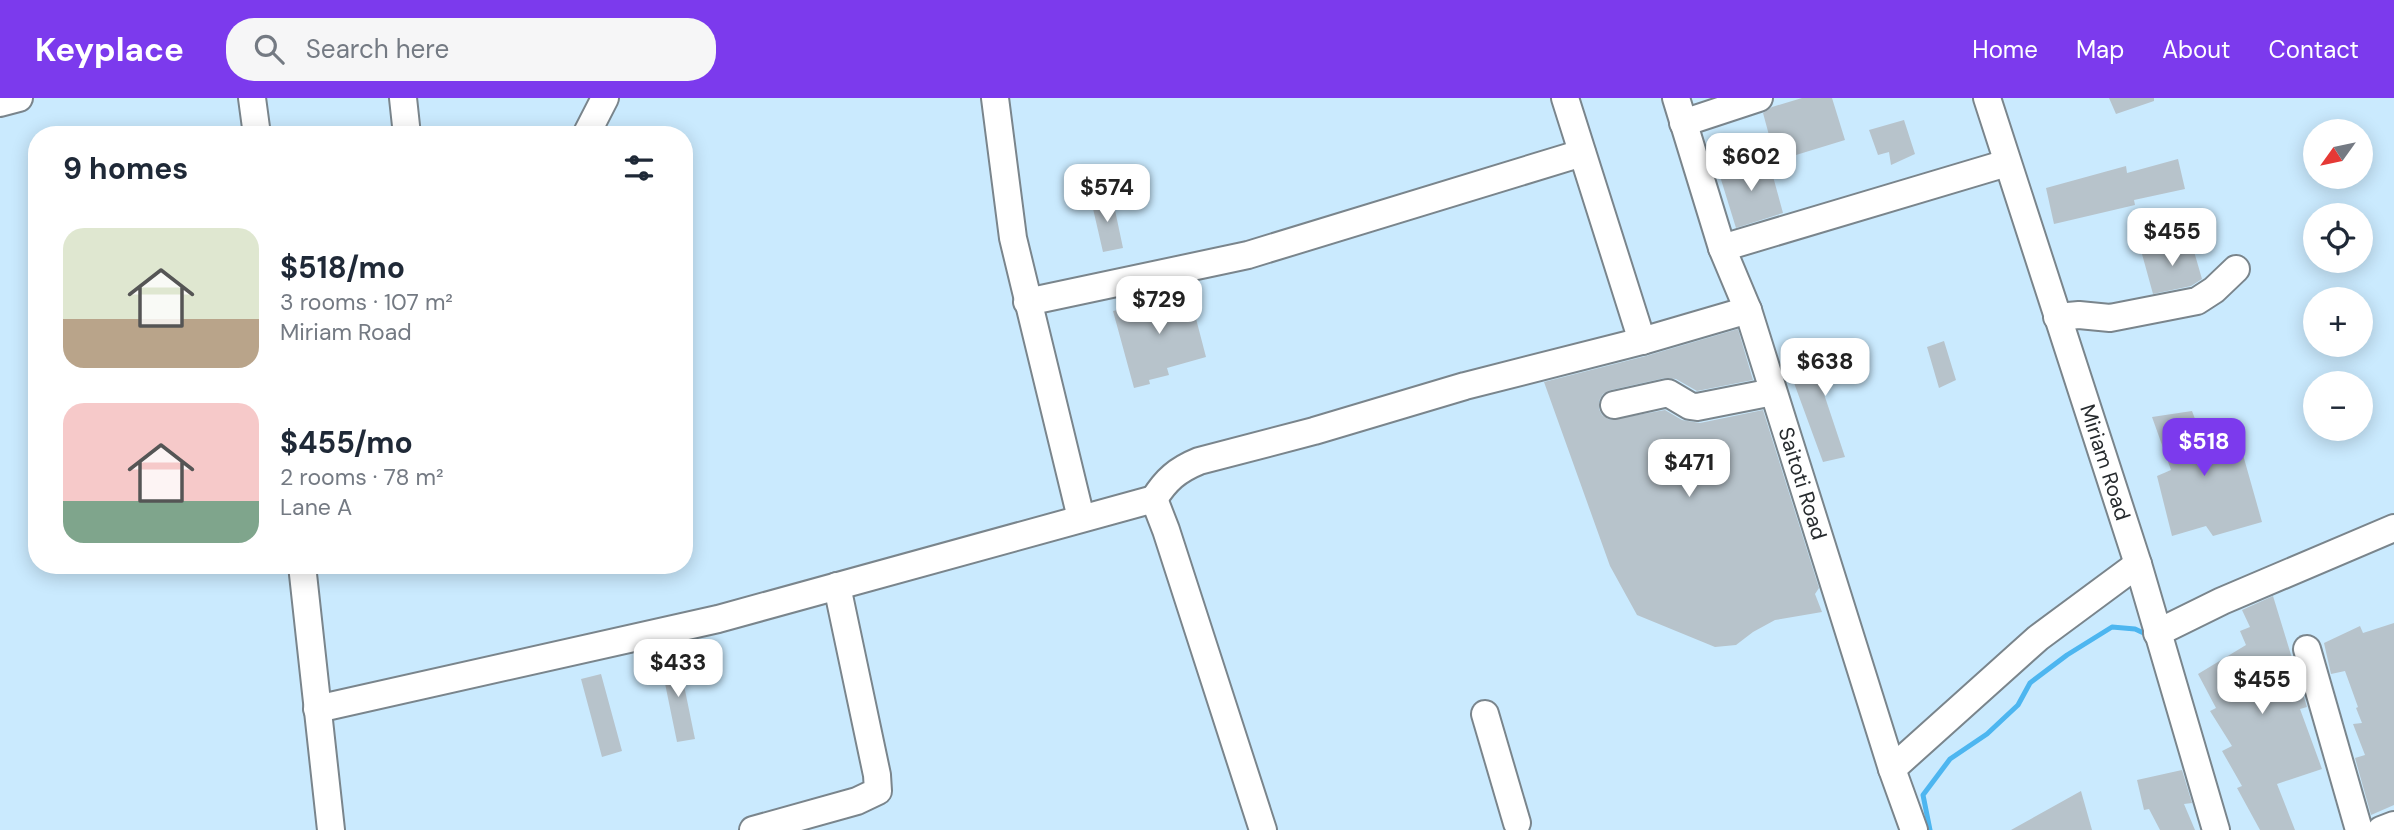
<!DOCTYPE html>
<meta charset="utf-8">
<style>
body{margin:0;font-family:"DM Sans",sans-serif;background:#f6f6f7;color:#1f2937;height:100vh;display:flex;flex-direction:column;font-size:26px;white-space:nowrap}
*{box-sizing:border-box;margin:0}
p{font-size:23px;color:#747a83}
.icon{flex:none;width:38px;height:38px;fill:none;stroke:currentColor;stroke-width:2;stroke-linecap:round;stroke-linejoin:round}
.map{position:relative;flex:1;overflow:hidden}
.panel{position:absolute;left:28px;top:28px;width:665px;height:448px;display:flex;flex-direction:column;background:#fff;border-radius:28px;box-shadow:0 4px 18px #0003}
.panel>*{flex:none}
.needle{width:46px;rotate:237deg}
.buttons{position:absolute;left:2303px;top:21px;display:grid;gap:14px}
.buttons a{display:grid;place-items:center;width:70px;height:70px;border-radius:50%;background:#fff;box-shadow:0 4px 18px #0003;font-size:35px}
.price{position:absolute;translate:-50% -60px;padding:0 16px;border-radius:14px;background:#fff;color:#222;font-size:23px;line-height:46px;filter:drop-shadow(0 2px 4px #0008)}
.price::after{content:'';position:absolute;left:50%;top:42px;width:21px;height:16px;margin-left:-10px;background:inherit;clip-path:polygon(0 0,100% 0,50% 100%)}
.price.active{background:#7c3aed;color:#fff}
ul{padding:0;list-style:none}
li{display:flex;align-items:center;gap:21px;height:175px;padding:0 35px}
li span{display:grid;place-items:center;flex:none;width:196px;height:140px;border-radius:21px;color:#555}
li>.icon{margin-inline-start:auto}
span .icon{width:84px;height:84px;fill:#fffc;stroke-width:1}
li b{font-size:30px}
h2{display:flex;justify-content:space-between;align-items:center;height:84px;padding:0 35px;font-size:30px}
header{display:flex;align-items:center;gap:42px;box-sizing:border-box;height:98px;padding:0 35px;background:#7c3aed;color:#fff}
header strong{font-size:33px}
nav{display:flex;gap:38px;margin-inline-start:auto;font-size:24px}
.search{width:490px;height:63px;background:#f6f6f7;display:flex;align-items:center;gap:18px;box-sizing:border-box;padding:0 24px;border-radius:28px;color:#747a83;font-size:26px}
.map>svg:first-child{display:block}
.green{fill:#caeafe;fill-rule:evenodd}
.lines{fill:none;stroke-linecap:round;stroke-linejoin:round}
.stream{stroke:#4db6f0;stroke-width:5}
.building{fill:#b7c3cb}
.minor-casing{stroke:#7a858c;stroke-width:30}
.minor{stroke:#fff;stroke-width:26}
.labels{text-anchor:middle;stroke-width:7;stroke-linejoin:round;paint-order:stroke}
.street-label{font-size:21px;fill:#272b2e;stroke:#fff}
</style>
<header>
<strong>Keyplace</strong>
<div class="search"><svg class="icon" aria-label="search" viewBox="0 0 24 24"><circle cx="10" cy="10" r="6"/><path d="M15 15l6 6"/></svg>Search here</div>
<nav><a>Home</a><a>Map</a><a>About</a><a>Contact</a></nav>
</header>
<div class="map">
<svg width="2394" height="732" viewBox="0 0 2394 732">
<rect width="100%" height="100%" fill="#e9f5fd"/>
<path class="green" d="M0 0H2394V732H0ZM2315 33H2361V79H2315ZM37 37H684V467H37ZM2315 117H2361V163H2315ZM2315 201H2361V247H2315ZM2315 285H2361V331H2315Z"/>
<g class="lines">
<path class="stream" d="M1930 732 1923 697 1950 661 1987 636 2018 607 2030 585 2067 557 2112 529 2135 531 2148 537"/>
</g>
<path class="building" d="M1802 0H1832L1845 42 1776 63 1763 15 1772 9Z
M2109 0H2154V3L2116 16Z
M1904 22 1915 56 1891 67 1889 54 1878 57 1869 32Z
M1768 60 1783 115 1736 130 1719 75Z
M2178 61 2185 91 2134 102 2135 107 2054 126 2046 90 2126 68 2127 75Z
M1112 98 1123 150 1103 154 1091 102Z
M2191 143 2202 181 2191 188 2153 196 2142 156Z
M1188 190 1206 259 1167 270 1169 277 1149 282 1150 286 1134 290 1113 213 1167 200 1166 196Z
M1738 231 1753 282 1697 293 1676 281 1665 280 1611 292 1603 296 1599 303V311L1602 317 1610 322 1665 312 1682 322 1700 325 1763 312 1819 490 1815 496 1822 514 1775 522 1753 534 1736 547 1715 549 1637 517 1610 468 1544 284 1646 258Z
M1944 243 1956 282 1939 290 1927 249Z
M1858 251 1867 274 1822 290 1845 359 1823 364 1790 274Z
M2192 313 2201 337 2236 332 2262 424 2213 438 2206 428 2172 438 2157 378 2171 372 2152 319Z
M2273 498 2307 609 2300 611 2322 671 2277 686 2295 732H2260L2237 690 2242 688 2222 653 2232 648 2210 613 2216 610 2198 576 2246 547 2240 533 2250 529 2242 512Z
M2394 525V707L2371 717 2355 660 2365 657 2353 626 2362 625 2356 610 2358 609 2345 573 2331 576 2324 545 2360 528 2363 535Z
M678 558 695 641 677 644 660 561Z
M601 576 622 653 602 659 581 581Z
M2182 672 2192 705 2184 706 2195 732H2160L2149 711 2144 712 2137 682Z
M2081 693 2092 732H2011Z"/>
<g class="lines">
<g class="minor-casing">
<g id="minor">
<path d="M252 0 257 37"/>
<path d="M403 0 407 37"/>
<path d="M995 0 1013 140 1081 420"/>
<path d="M1565 0 1642 243"/>
<path id="s1" d="M1676 0 1722 150 1748 212 1892 671 1914 732"/>
<path id="s2" d="M1987 0 2138 466 2216 732"/>
<path d="M0 5 19 0"/>
<path d="M1683 25 1759 0"/>
<path d="M586 37 605 0"/>
<path d="M1722 150 2007 65"/>
<path d="M1027 204 1248 157 1582 55"/>
<path d="M2057 219 2079 217 2110 220 2197 203 2214 192 2236 171"/>
<path d="M1614 307 1668 295 1690 308 1697 309 1773 294"/>
<path d="M1154 401C1166 382 1177 372 1199 363L1314 333 1465 288 1642 243 1748 212"/>
<path d="M302 467 331 732"/>
<path d="M2157 535 2222 503 2394 430"/>
<path d="M2307 551 2359 732"/>
<path d="M317 611 718 521 1154 401 1166 432 1263 732"/>
<path d="M1485 616 1517 725"/>
<path d="M1892 671 2038 540 2138 466"/>
<path d="M753 732 857 703 878 693 877 677 837 488"/>
<path d="M2381 732 2394 727"/>
</g>
</g>
<use href="#minor" class="minor"/>
</g>
<g class="labels">
<g class="street-label">
<text dy="7" stroke="none"><textPath href="#s2" startOffset="383">Miriam Road</textPath></text>
<text dy="7" stroke="none"><textPath href="#s1" startOffset="406">Saitoti Road</textPath></text>
</g>
</g>
</svg>
<div class="buttons">
<a><svg class="needle" viewBox="-14 -14 28 28"><path d="M0-13l5 13h-10z" fill="#e53935"/><path d="M0 13l5-13h-10z" fill="#747a83"/></svg></a>
<a><svg class="icon" aria-label="locate" viewBox="0 0 24 24"><circle cx="12" cy="12" r="6"/><path d="M12 2v4M12 18v4M2 12h4M18 12h4"/></svg></a>
<a>+</a>
<a>−</a>
</div>
<b class="price" style="left:1751px;top:95px">$602</b>
<b class="price" style="left:1107px;top:126px">$574</b>
<b class="price" style="left:2172px;top:170px">$455</b>
<b class="price" style="left:1159px;top:238px">$729</b>
<b class="price" style="left:1825px;top:300px">$638</b>
<b class="price active" style="left:2204px;top:380px">$518</b>
<b class="price" style="left:1689px;top:401px">$471</b>
<b class="price" style="left:678px;top:601px">$433</b>
<b class="price" style="left:2262px;top:618px">$455</b>
<section class="panel">
<h2>9 homes<svg class="icon" aria-label="filters" viewBox="0 0 24 24"><path d="M4 7h16M4 17h16"/><circle cx="9" cy="7" r="2"/><circle cx="15" cy="17" r="2"/></svg></h2>
<ul>
<li><span style="background:linear-gradient(#dfe7d0 65%,#b9a48a 0)"><svg class="icon" aria-label="home" viewBox="0 0 24 24"><path d="M3 11l9-7 9 7M6 9v11h12V9"/></svg></span><div><b>$518/mo</b><p>3 rooms · 107 m²</p><p>Miriam Road</p></div></li>
<li><span style="background:linear-gradient(#f6c9c9 70%,#7fa58c 0)"><svg class="icon" aria-label="home" viewBox="0 0 24 24"><path d="M3 11l9-7 9 7M6 9v11h12V9"/></svg></span><div><b>$455/mo</b><p>2 rooms · 78 m²</p><p>Lane A</p></div></li>
</ul>
</section>
</div>
